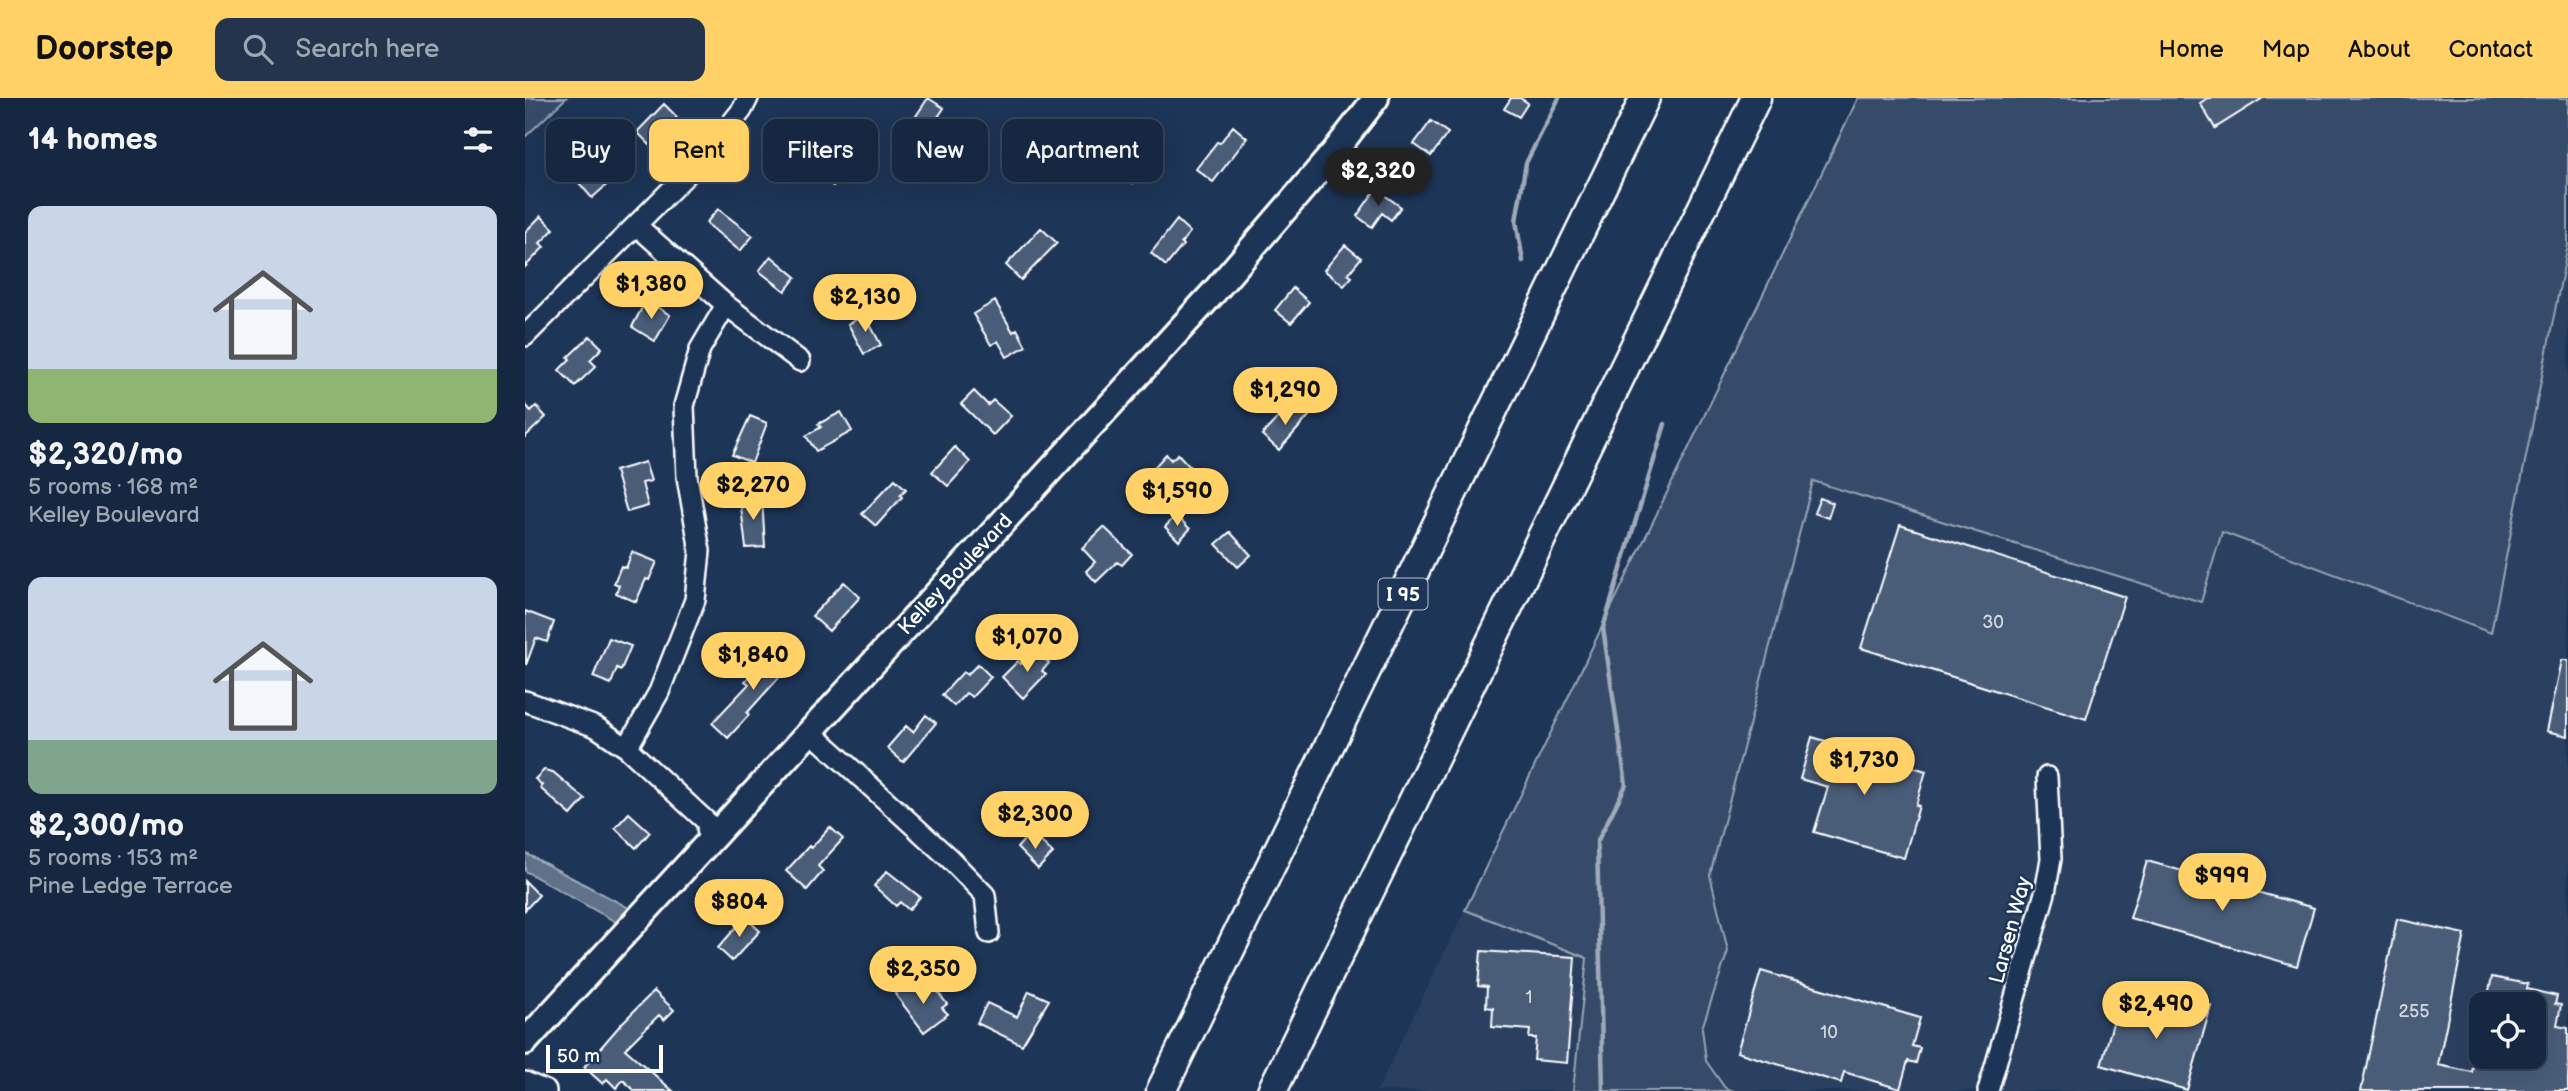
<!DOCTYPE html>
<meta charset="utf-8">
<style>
body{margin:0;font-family:"Balsamiq Sans",sans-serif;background:#23344c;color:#f1f3f6;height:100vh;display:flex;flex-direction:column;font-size:26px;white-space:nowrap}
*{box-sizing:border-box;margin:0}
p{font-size:23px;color:#9ea6b1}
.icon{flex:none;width:38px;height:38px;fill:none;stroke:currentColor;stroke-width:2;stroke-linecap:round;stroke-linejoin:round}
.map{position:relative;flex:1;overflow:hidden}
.side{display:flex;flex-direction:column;background:#162841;width:525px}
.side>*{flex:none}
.banner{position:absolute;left:21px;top:21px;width:665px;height:63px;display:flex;gap:14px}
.controls{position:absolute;left:1944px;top:894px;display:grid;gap:14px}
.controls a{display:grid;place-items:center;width:77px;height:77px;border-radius:14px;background:#162841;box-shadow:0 7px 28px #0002,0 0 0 2px #35445a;font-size:35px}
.scale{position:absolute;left:21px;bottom:18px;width:117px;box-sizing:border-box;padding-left:7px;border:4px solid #fff;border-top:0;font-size:19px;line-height:24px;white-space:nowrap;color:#fff;-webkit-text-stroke:5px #1d3557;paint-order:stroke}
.price{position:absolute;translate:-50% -60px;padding:0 16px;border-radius:24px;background:#ffd166;color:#111;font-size:23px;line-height:46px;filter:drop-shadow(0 2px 4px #0008)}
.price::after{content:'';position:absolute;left:50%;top:42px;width:21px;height:16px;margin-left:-10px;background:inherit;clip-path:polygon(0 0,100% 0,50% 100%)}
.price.current{background:#222;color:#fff}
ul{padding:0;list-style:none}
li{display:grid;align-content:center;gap:14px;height:371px;padding:0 28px}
li span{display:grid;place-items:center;height:217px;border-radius:14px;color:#555}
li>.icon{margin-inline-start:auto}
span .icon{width:126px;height:126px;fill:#fffc;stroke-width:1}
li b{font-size:30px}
h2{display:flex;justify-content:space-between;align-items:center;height:84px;padding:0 28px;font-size:30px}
.chip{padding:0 24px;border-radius:14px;background:#162841;box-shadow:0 7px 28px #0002,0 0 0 2px #35445a;font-size:24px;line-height:63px}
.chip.current{background:#ffd166;color:#111}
header{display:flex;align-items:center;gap:42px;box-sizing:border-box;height:98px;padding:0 35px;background:#ffd166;color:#111}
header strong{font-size:33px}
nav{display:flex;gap:38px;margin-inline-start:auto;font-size:24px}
.search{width:490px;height:63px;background:#23344c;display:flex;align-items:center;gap:18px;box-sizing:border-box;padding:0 24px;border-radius:14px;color:#9ea6b1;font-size:26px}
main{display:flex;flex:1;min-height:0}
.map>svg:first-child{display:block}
.built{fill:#2a4161;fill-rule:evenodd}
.green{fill:#364b69;stroke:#9aa5b4;stroke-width:2}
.water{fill:#617289;stroke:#a0aab8;stroke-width:2}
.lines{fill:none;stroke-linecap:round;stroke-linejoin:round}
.stream{stroke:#a0aab8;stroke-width:4.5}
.building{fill:#4a5d79;stroke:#fff;stroke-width:2}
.minor-casing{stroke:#fff;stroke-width:24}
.major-casing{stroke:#fff;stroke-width:30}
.highway-casing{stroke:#fff;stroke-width:33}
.minor{stroke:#1d3557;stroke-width:19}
.major{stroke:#1d3557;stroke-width:24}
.highway{stroke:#1d3557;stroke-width:28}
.labels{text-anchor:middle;stroke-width:5;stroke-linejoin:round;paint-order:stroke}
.number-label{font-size:18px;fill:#d2d6de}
.shield{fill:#1d3557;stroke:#bbc2cd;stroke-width:2}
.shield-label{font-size:19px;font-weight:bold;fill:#fff}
.street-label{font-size:21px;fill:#fff;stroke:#1d3557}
</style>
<header>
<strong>Doorstep</strong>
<div class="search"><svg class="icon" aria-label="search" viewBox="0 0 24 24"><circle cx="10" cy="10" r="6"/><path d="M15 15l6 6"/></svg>Search here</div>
<nav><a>Home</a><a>Map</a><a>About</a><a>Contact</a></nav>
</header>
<main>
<section class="side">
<h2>14 homes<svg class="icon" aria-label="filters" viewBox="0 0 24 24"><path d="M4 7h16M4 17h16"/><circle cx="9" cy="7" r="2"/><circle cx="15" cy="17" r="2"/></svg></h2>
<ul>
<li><span style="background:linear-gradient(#c9d6e8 75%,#8fb573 0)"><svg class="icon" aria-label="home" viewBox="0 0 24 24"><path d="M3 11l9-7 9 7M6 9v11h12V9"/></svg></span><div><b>$2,320/mo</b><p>5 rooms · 168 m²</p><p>Kelley Boulevard</p></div></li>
<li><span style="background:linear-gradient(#c9d6e8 75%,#7fa58c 0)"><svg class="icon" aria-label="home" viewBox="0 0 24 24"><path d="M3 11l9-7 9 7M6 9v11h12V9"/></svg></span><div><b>$2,300/mo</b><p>5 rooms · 153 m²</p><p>Pine Ledge Terrace</p></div></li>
</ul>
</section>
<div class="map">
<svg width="2043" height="993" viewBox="0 0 2043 993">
<rect width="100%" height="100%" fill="#1d3557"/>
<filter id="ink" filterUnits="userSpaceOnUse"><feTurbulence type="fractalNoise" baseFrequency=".0143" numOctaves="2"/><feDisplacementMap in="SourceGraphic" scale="14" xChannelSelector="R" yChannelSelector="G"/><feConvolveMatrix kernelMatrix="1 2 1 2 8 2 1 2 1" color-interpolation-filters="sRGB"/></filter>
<g filter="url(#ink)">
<path class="built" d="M2043 147V993H852L1166 345 1676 504 1696 434 1966 535ZM1956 906H2009V959H1956Z"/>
<path class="green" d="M0 0H41L0 39Z
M1333 0H2043V147L1966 535 1697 434 1676 504 1288 383 1185 777 1203 853 1177 930 1181 963 1200 990 1209 993H1048L1062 860 940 812Z"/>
<path class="water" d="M0 755 104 810 91 824 0 773Z"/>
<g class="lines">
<path class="stream" d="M998 163 991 123 1001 65 1034 0
M1078 993 1072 744 1101 687 1078 530 1140 326"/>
</g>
<path class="building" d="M403 0 419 10 411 22 421 29 411 44 385 27Z
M986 0H995L1003 5 994 19 979 11Z
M1683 0H1738L1690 30 1675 5Z
M139 6 152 19 125 47 112 34Z
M906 23 923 35 906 58 889 46Z
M708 28 722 40 688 84 671 71 692 44 695 45Z
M310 51 327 62 308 88 292 77Z
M599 53 605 58 607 55 623 69 608 85 594 72 596 69 590 64Z
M83 58 97 73 67 100 54 85Z
M851 91 876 109 866 122 857 115 847 129 832 118Z
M193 111 228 138 215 153 181 125Z
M16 118 29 131 15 145 19 149 0 169V134Z
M652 122 665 134 656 145 658 147 641 168 626 155Z
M516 130 532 145 496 182 481 167Z
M820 147 836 160 823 176 827 179 819 188 799 172Z
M246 158 271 179 260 193 234 173Z
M768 190 784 204 766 225 750 212Z
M121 202 145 217 130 243 107 229Z
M470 203 488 234 492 231 501 248 482 259 473 243 466 247 448 216Z
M340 217 356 247 339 256 323 226Z
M65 238 77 250 65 262 71 268 50 288 34 272 45 261 43 259Z
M449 293 463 307 468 302 486 318 468 337 436 306Z
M0 306 6 313 11 308 21 319 0 339Z
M770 306 784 318 754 352 737 337 756 316 759 318Z
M316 314 327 333 291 353 281 338 296 329 293 326Z
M225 318 242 325 227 365 207 357Z
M430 349 445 364 423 388 407 374Z
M641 356 646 362 653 356 666 370 636 399 624 387 634 378 627 372Z
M120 364 126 383 117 385 123 408 102 414 90 373Z
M370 381 381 391 375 397 377 399 351 428 337 416Z
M237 399 240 449 221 450 215 401Z
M1295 400 1308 405 1303 420 1289 415Z
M651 417 665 431 654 443 640 429Z
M1375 427 1600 499 1561 621 1336 550Z
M579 429 607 456 597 467 592 464 571 484 561 473 570 464 557 450Z
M705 434 726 457 713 469 691 446Z
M107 454 132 464 124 482 121 481 111 504 91 495 94 487 89 485 96 468 101 470Z
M319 484 335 499 304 533 287 518Z
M0 513 29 524 22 544 11 540 1 567Z
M84 540 106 548 96 572 92 570 86 586 68 579Z
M251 549 268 564 222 615 224 617 203 640 187 625 224 586 220 583Z
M510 552 524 565 517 573 521 576 498 600 477 579 493 563 496 566Z
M2037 562H2043V638L2022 633Z
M453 566 466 579 447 599 441 595 429 608 417 597 438 574 442 577Z
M401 617 411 625 378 664 362 650 381 628 388 634Z
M1287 639 1401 673 1391 707 1394 708 1379 760 1289 734 1303 689 1275 681Z
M19 672 28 674 60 701 46 717 15 690 17 687 10 681Z
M104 715 125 734 111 750 90 730Z
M305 729 318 741 293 768 298 773 282 792 261 773 284 748 286 750Z
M506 734 528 755 513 771 492 750Z
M1622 763 1789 810 1772 868 1605 820Z
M362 773 395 799 384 812 375 804 371 808 349 788Z
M0 783 14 797 0 812Z
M220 819 235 833 207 863 193 850Z
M1872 821 1940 836 1913 967 1947 974 1950 959H2009V906H1961L1967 879 2003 886 2002 891 2032 898 2030 906 2036 907 2032 928 2043 930V993H1836Z
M956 853 1050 859 1042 965 1009 962 1011 940H1004L1005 932 967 929 968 910 961 909 962 889 953 888Z
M1236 873 1395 920 1387 948 1395 950 1391 965 1383 963 1375 991 1319 974 1316 985 1212 954Z
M386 884 397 898 409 889 422 906 417 910 423 916 399 934 370 896Z
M129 893 149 912 139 922 134 917 100 951 148 993H110L98 982 91 990 82 981 78 986 59 969 97 925Z
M504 893 524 902 497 947 452 925 462 905 492 919Z
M1596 897 1662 916 1666 902 1686 908 1662 992 1576 967Z"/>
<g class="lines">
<g class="minor-casing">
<path id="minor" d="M111 127 201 207 275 263
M0 238 181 57 217 12 223 0
M0 603 71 629 102 650 182 724 183 744
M285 633 425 761 460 797 464 835
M102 650 134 594 170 502 175 453 162 379 159 308 175 251 201 207
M0 984 21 993
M1463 993 1520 795 1526 761 1522 679"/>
</g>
<g class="major-casing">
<path id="major" d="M0 944 689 194 810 53 851 0"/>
</g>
<g class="highway-casing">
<path id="highway" d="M636 993 1120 0
M747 993 1231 0"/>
</g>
<use href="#minor" class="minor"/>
<use href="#major" class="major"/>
<use href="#highway" class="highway"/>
</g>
</g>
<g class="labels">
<g class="number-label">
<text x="1468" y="530">30</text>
<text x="1004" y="905">1</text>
<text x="1889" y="919">255</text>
<text x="1304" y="940">10</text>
</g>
<rect class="shield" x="853.5" y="480.5" width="49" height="31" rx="5"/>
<g class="shield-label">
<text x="878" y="503">I 95</text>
</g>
<g class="street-label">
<text transform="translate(430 476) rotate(-47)" y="7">Kelley Boulevard</text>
<text transform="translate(1485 832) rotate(-75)" y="7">Larsen Way</text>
</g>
</g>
</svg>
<div class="controls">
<a><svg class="icon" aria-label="locate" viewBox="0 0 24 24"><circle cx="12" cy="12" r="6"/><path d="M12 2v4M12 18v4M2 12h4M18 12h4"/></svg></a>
</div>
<div class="scale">50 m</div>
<b class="price current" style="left:853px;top:110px">$2,320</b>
<b class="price" style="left:126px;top:223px">$1,380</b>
<b class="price" style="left:340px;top:236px">$2,130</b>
<b class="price" style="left:760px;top:329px">$1,290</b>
<b class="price" style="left:228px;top:424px">$2,270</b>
<b class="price" style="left:652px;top:430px">$1,590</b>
<b class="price" style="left:502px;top:576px">$1,070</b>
<b class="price" style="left:228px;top:594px">$1,840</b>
<b class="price" style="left:1339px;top:699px">$1,730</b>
<b class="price" style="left:510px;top:753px">$2,300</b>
<b class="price" style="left:1697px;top:815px">$999</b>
<b class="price" style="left:214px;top:841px">$804</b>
<b class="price" style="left:398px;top:908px">$2,350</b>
<b class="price" style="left:1631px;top:943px">$2,490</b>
<div class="banner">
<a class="chip">Buy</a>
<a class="chip current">Rent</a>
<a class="chip">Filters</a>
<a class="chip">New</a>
<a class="chip">Apartment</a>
</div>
</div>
</main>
